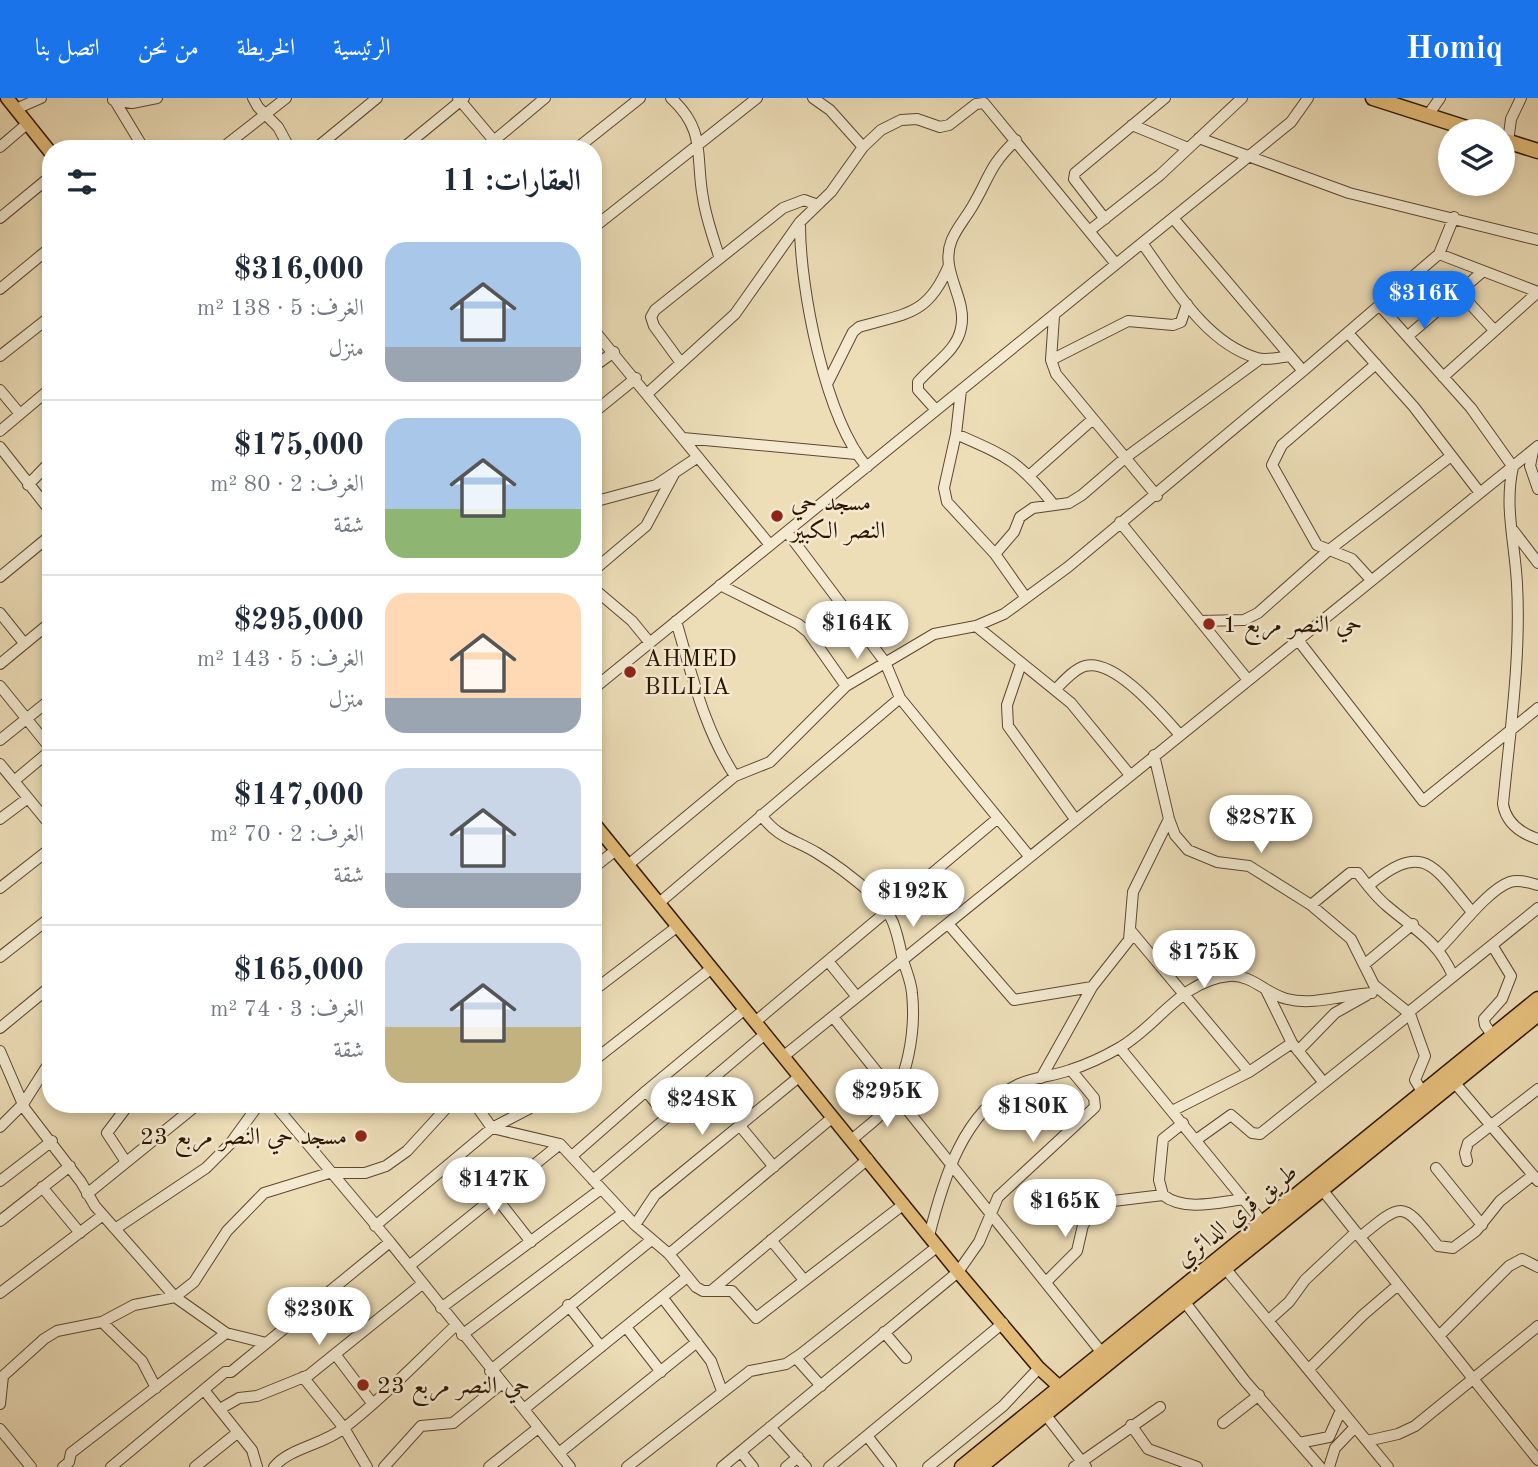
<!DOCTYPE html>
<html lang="ar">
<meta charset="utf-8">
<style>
body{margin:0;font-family:"Old Standard TT",Amiri,serif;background:#f6f6f7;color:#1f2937;direction:rtl;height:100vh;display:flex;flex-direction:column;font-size:26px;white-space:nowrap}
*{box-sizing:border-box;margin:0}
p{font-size:23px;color:#747a83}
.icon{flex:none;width:38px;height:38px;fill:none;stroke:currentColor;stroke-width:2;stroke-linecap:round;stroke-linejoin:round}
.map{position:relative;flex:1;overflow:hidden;direction:ltr}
.side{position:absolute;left:42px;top:42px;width:560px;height:973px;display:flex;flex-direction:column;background:#fff;border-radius:28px;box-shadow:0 4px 10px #0003;direction:rtl}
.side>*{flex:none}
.controls{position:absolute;left:1438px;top:21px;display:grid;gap:14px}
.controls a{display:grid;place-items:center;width:77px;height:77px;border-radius:50%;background:#fff;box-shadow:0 4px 10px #0003;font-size:35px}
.price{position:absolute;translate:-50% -60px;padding:0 16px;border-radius:24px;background:#fff;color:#222;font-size:23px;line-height:46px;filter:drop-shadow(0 2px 4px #0008)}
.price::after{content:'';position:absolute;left:50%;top:42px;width:21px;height:16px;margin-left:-10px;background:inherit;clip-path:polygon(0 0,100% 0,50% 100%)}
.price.current{background:#1a73e8;color:#fff}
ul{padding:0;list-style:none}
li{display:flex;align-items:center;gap:21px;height:175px;padding:0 21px}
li+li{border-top:2px solid #e0e1e3}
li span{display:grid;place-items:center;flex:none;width:196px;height:140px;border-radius:21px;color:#555}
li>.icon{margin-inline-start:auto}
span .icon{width:84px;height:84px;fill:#fffc;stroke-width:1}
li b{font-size:30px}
h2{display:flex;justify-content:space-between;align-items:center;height:84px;padding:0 21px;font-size:30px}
header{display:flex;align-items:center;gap:42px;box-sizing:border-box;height:98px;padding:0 35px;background:#1a73e8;color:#fff}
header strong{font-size:33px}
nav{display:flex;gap:38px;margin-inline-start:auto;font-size:24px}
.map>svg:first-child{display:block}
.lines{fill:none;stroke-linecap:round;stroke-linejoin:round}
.minor-casing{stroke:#5d472e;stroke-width:12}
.major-casing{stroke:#2d1500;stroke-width:15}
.highway-casing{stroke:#2d1500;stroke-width:17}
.minor{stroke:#f3ead1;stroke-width:10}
.major{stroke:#e6bf7c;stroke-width:12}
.highway{stroke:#e6bf7c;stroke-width:14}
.poi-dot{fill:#8f2418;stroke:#f3ead1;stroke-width:2.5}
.labels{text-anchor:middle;stroke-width:5;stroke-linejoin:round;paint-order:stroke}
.poi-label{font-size:24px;fill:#2d1500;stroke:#f3ead1;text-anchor:start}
.street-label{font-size:24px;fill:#2d1500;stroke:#f3ead1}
</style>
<header>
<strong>Homiq</strong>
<nav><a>الرئيسية</a><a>الخريطة</a><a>من نحن</a><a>اتصل بنا</a></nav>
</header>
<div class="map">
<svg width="1538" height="1369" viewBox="0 0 1538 1369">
<rect width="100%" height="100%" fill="#eddeb8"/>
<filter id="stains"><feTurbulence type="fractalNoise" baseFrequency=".00286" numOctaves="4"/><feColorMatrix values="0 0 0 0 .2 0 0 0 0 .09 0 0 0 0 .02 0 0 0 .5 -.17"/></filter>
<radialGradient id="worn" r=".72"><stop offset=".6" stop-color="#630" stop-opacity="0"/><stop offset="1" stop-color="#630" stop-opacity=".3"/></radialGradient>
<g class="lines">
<g class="minor-casing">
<path id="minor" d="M253 0 258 9 278 29 290 51
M458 0 501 51
M671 0C707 33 695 58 703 100 706 120 713 139 719 158
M813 0 830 12 863 49
M113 2 132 5 157 0
M115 3 144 51
M16 11 41 0
M1428 17 1440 0
M1132 27 1188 50
M1199 40 1349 95 1538 142
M1508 44 1511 21 1521 0
M0 49 28 25
M221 51 286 0
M315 51 377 0
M402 51 464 0
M484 51 545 0
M576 51 640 0
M0 120 51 78
M1105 121 1074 81 1075 75 1165 0
M800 127C800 191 825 320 867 369
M593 130 757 0
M1089 133 1160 77 1242 0
M1142 145C1172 186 1205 245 1257 260 1267 263 1280 259 1290 258
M1439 156 1538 194
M1416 177 1443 208
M0 191 51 149
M1459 194 1494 232
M1381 209 1471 310 1513 369C1504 409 1515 445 1517 486 1521 559 1510 634 1503 706 1506 725 1520 735 1538 741
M1054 218 1051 262 1056 276 1157 398
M593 231 770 447
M1348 235 1414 309 1480 395
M1408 238 1481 175
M0 258 51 218
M1051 262 1128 223 1173 227 1181 224 1187 206
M681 265 654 228 651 219 655 212 783 110 804 102 815 106
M593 269 614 254
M1303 273 1439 156 1454 119
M1443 279 1538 194
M828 284 853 234 859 229C906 215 928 218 949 167
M0 292 20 316
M961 292 956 336 944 390 947 404 995 456 1026 500
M648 295 735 216 800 124 831 94 863 49 881 32 901 22 917 21 940 29 949 27 976 6 984 5 1116 166
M936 312 918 292V284C932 267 957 253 961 230 966 208 952 188 949 167 945 142 960 129 972 109 990 79 988 69 1016 42
M593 315 636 280
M0 333 51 290
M956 336C1006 358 1018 362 1053 406
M683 340 856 356
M0 349 51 414
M1533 353 1530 368 1538 391
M1030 377 1093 321
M28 387 51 363
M593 404 656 387 698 359
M1120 424 1248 582
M1513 432 1538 465
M787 434 885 564 900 600 1029 758
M995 456 1014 434 1020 419 1033 410 1069 405 1082 397 1125 360 1260 261
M593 473 646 428 674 376
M0 479 51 437
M1371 482 1352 461 1317 447 1272 367 1282 347 1376 266
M720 487 798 526 808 534 846 588
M593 490 632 523 650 545
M0 515 24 545
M676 523C692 577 704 631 735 678
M1200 523 1244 522 1258 515 1329 452 1451 358
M976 528 1071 605 1130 677
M1298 542 1423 703 1538 610
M0 566 51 524
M1021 566 1007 607 1008 628 1075 721
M0 588 51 651
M593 591 1291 24 1308 0
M1055 592C1063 584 1074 571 1085 568 1115 560 1162 617 1180 637
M0 642 51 601
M1154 657 1169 721 1175 737 1188 752 1217 764 1249 768 1311 807 1351 841 1374 887 1410 916 1425 958 1415 982 1423 995
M0 666 51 728
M14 683 51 652
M761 717C779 741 794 741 817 755 837 767 856 782 873 797 893 814 897 834 902 858 905 871 911 882 912 895 916 932 908 983 884 1013 875 1024 862 1032 852 1042
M0 721 28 700
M628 767 735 678 770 664 846 588 934 536 976 528 1004 516 1068 469 1303 273 1173 120
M593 770 616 752
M1368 788C1424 742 1433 767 1472 814
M0 790 51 750
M659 805 900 600
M1311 807 1350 775H1358C1367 787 1376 799 1387 808 1414 831 1438 843 1453 878
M949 827 1014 902 1092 889
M1131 833 1249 974
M1492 847 1511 878 1502 901 1484 921 1485 927 1493 938
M1438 852C1456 835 1487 792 1510 784 1519 781 1530 785 1538 787
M0 859 51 819
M828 863 857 899
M1365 866 1413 826
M1266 892 1292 945 1324 985
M593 893 678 828
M1409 914 1538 810
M833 919 1102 1255
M755 924 998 720
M0 930 51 888
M1120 950 1263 1125
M0 953 25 1011 81 1084 95 1108 175 1199 226 1235 266 1245
M1298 953 1335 915 1367 897
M784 958 1538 348
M593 963 712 870
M1041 980 1092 889 1129 842 1133 794 1169 721
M1454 984 1538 1083
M274 1006 390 1144 570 1369
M475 1006 492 1030 560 1046 635 1127 669 1156 696 1189 703 1193H732L756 1220 904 1106
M1174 1012 1249 974 1292 945
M666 1018 646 993 745 911
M1183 1025 1163 1041 1159 1082 1163 1097C1184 1114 1220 1104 1244 1101
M740 1028 774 1069
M0 1029 23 1006 51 962
M1196 1042 1231 1017 1252 1035 1260 1036 1410 916
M572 1058 646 993
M1467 1063 1465 1055 1468 1045 1538 991
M126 1064 107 1035 129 1006
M1436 1070 1482 1127
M593 1082 765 936
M0 1083 52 1043
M42 1089 80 1135
M1320 1089 1538 1362
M87 1096 198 1006
M495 1098 531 1144
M0 1123 70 1068
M635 1127 655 1097 800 978
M375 1128 492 1030 538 1006
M115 1131 206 1070 230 1046 259 1006
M929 1138C943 1082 963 1013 1019 986 1035 979 1054 978 1070 972 1086 967 1105 958 1119 950 1158 928 1180 883 1229 878 1252 876 1266 896 1287 901 1314 908 1345 896 1372 895
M1360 1139C1405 1102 1402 1104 1438 1148L1453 1150 1476 1133 1500 1103 1533 1077
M771 1142 804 1182
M669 1156 833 1019
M409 1168 560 1046
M1225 1170 1388 1369
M1047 1183 1077 1153 1083 1127 1092 1115 1113 1103 1163 1097
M711 1193 868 1061
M0 1195 103 1117
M662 1199 711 1263 722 1293
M1184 1203 1245 1283 1320 1369
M568 1207 601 1249
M441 1210 601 1091
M1269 1222 1289 1204 1305 1182 1356 1134
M102 1224 142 1263 156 1290
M626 1229 661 1274
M884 1234 906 1260
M462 1237 623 1115
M1439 1238 1509 1168 1522 1161 1538 1169
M335 1256 372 1305
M796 1260 821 1288
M1309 1271 1363 1217 1398 1187
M490 1273 650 1143
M303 1279 344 1330 367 1369
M204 1292 252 1352 257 1369
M0 1306 3 1278 44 1241 57 1233 102 1224 134 1207 175 1199 194 1184 227 1133 264 1095 329 1075H365L386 1068 407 1053 450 1006
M220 1311 239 1300 257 1298 309 1277 422 1186
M524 1311 687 1179
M1045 1316 1086 1369
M1223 1325 1259 1297
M1131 1327 1148 1351 1197 1369
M770 1329 806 1369
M0 1331 31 1369
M868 1339 891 1369
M1367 1343 1398 1336 1415 1328 1538 1228
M1299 1345 1329 1339 1341 1312
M741 1354 753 1369
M559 1355 697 1244
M63 1369 69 1364 71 1355 226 1235
M111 1369 225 1274H231L390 1144
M195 1369 237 1335
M274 1369C289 1350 323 1347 344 1330 383 1300 419 1262 455 1228
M384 1369 421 1328 453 1325 501 1286
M489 1369 538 1330
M627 1369 750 1273 786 1266 801 1256 938 1148
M722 1369 958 1174 979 1144 998 1099 1095 1009 1094 1000 1071 972
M786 1369 798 1359
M829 1369 1003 1225
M928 1369 1003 1308 1039 1270
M1074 1369 1160 1309
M1329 1369 1335 1350 1355 1329"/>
</g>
<g class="major-casing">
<path id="major" d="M7 0 51 55
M593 724 958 1174 1039 1270 1066 1295"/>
</g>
<g class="highway-casing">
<path id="highway" d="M1373 0 1476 33
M1503 42 1538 53
M962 1369 1538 901
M980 1369 1538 916"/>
</g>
<use href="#minor" class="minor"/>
<use href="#major" class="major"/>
<use href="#highway" class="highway"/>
</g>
<g class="poi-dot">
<circle cx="777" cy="418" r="7"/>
<circle cx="1209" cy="526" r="7"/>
<circle cx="630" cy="574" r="7"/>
<circle cx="361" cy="1038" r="7"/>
<circle cx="363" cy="1287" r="7"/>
</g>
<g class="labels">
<g class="poi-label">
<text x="791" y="412">مسجد حي<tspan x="791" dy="28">النصر الكبير</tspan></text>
<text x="1223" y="534">حي النصر مربع 1</text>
<text x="644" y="568">AHMED<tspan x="644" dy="28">BILLIA</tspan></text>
<text x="347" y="1046" text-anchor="end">مسجد حي النصر مربع 23</text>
<text x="377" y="1295">حي النصر مربع 23</text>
</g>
<g class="street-label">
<text transform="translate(1236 1117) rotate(-39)" y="8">طريق قري الدائري</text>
</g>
</g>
<rect width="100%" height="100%" filter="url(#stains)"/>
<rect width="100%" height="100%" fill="url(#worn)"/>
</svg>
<div class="controls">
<a><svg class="icon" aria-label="layers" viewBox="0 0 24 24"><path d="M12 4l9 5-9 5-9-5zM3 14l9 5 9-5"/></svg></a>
</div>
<b class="price current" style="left:1424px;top:233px">$316K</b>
<b class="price" style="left:857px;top:563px">$164K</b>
<b class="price" style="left:1261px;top:757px">$287K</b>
<b class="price" style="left:913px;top:831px">$192K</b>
<b class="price" style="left:1204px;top:892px">$175K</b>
<b class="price" style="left:887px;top:1031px">$295K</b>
<b class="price" style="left:702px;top:1039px">$248K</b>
<b class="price" style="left:1033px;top:1046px">$180K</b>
<b class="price" style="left:494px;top:1119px">$147K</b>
<b class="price" style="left:1065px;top:1141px">$165K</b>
<b class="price" style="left:319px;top:1249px">$230K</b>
<section class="side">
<h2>العقارات: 11<svg class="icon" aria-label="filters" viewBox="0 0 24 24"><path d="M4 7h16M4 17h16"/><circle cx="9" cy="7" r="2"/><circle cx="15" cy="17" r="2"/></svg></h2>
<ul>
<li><span style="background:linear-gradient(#a9c7e8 75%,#9aa5b1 0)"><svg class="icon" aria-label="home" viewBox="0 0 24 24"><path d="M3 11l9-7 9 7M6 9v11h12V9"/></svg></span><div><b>$316,000</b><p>الغرف: 5 · 138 m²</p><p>منزل</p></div></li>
<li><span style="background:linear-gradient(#a9c7e8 65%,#8fb573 0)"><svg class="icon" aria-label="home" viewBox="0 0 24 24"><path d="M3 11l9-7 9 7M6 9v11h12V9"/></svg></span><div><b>$175,000</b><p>الغرف: 2 · 80 m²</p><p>شقة</p></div></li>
<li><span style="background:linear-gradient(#ffd9b3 75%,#9aa5b1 0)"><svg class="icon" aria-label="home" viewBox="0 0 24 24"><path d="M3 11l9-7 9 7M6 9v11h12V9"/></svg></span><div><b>$295,000</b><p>الغرف: 5 · 143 m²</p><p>منزل</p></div></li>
<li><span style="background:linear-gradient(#c9d6e8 75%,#9aa5b1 0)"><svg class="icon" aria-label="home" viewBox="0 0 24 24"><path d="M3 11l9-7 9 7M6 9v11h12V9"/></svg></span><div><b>$147,000</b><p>الغرف: 2 · 70 m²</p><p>شقة</p></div></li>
<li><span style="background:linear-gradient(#c9d6e8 60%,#c2b280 0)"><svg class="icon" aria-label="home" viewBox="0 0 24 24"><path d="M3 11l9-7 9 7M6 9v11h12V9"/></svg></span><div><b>$165,000</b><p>الغرف: 3 · 74 m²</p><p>شقة</p></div></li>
</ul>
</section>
</div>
